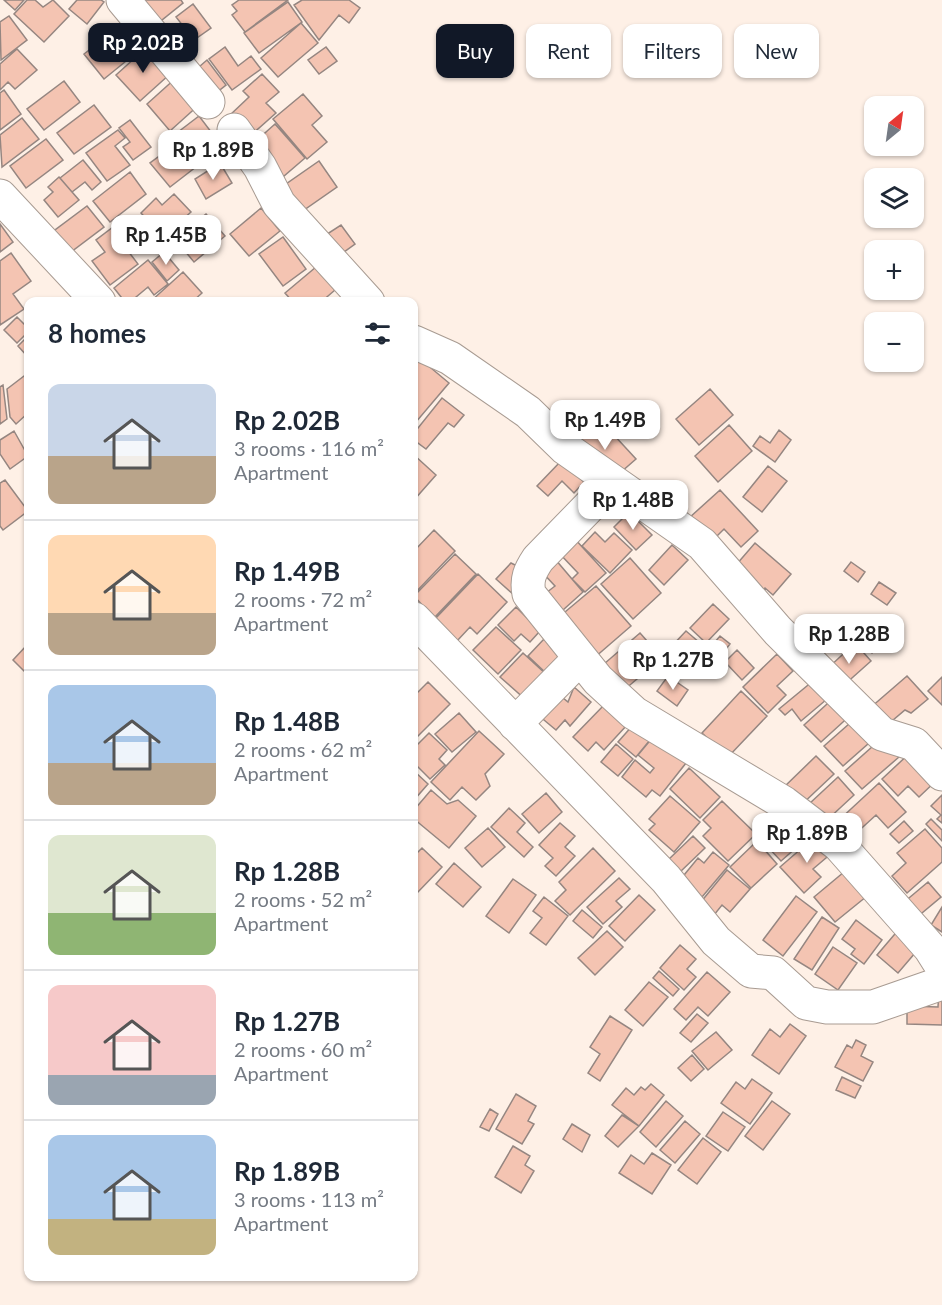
<!DOCTYPE html>
<meta charset="utf-8">
<style>
body{margin:0;font-family:Lato,sans-serif;background:#f2f2f3;color:#1f2937;height:100vh;display:flex;flex-direction:column;font-size:22px;white-space:nowrap}
*{box-sizing:border-box;margin:0}
p{font-size:20px;color:#747a83}
.icon{flex:none;width:33px;height:33px;fill:none;stroke:currentColor;stroke-width:2;stroke-linecap:round;stroke-linejoin:round}
.map{position:relative;flex:1;overflow:hidden}
.side{position:absolute;left:24px;top:297px;width:394px;height:984px;display:flex;flex-direction:column;background:#fff;border-radius:12px;box-shadow:0 2px 4px #0004}
.side>*{flex:none}
.hud{position:absolute;left:436px;top:24px;width:416px;height:54px;display:flex;gap:12px}
.needle{width:39px;rotate:29deg}
.tools{position:absolute;left:864px;top:96px;display:grid;gap:12px}
.tools a{display:grid;place-items:center;width:60px;height:60px;border-radius:12px;background:#fff;box-shadow:0 2px 4px #0004;font-size:30px}
.price{position:absolute;translate:-50% -51px;padding:0 14px;border-radius:12px;background:#fff;color:#222;font-size:20px;line-height:39px;filter:drop-shadow(0 2px 3px #0008)}
.price::after{content:'';position:absolute;left:50%;top:36px;width:18px;height:14px;margin-left:-9px;background:inherit;clip-path:polygon(0 0,100% 0,50% 100%)}
.price.on{background:#111827;color:#fff}
ul{padding:0;list-style:none}
li{display:flex;align-items:center;gap:18px;height:150px;padding:0 24px}
li+li{border-top:2px solid #e0e1e3}
li span{display:grid;place-items:center;flex:none;width:168px;height:120px;border-radius:12px;color:#555}
li>.icon{margin-inline-start:auto}
span .icon{width:72px;height:72px;fill:#fffc;stroke-width:1}
li b{font-size:26px}
h2{display:flex;justify-content:space-between;align-items:center;height:72px;padding:0 24px;font-size:26px}
.chip{padding:0 21px;border-radius:12px;background:#fff;box-shadow:0 2px 4px #0004;font-size:21px;line-height:54px}
.chip.on{background:#111827;color:#fff}
.map>svg:first-child{display:block}
.building{fill:#f4c4b2;stroke:#958681;stroke-width:1.5}
.lines{fill:none;stroke-linecap:round;stroke-linejoin:round}
.minor-casing{stroke:#a89b92;stroke-width:35}
.minor{stroke:#fff;stroke-width:33}
</style>
<div class="map">
<svg width="942" height="1305" viewBox="0 0 942 1305">
<rect width="100%" height="100%" fill="#fef0e6"/>
<path class="building" d="M4 0H24L15 10Z
M27 0H35L43 7 53 0 69 16 44 42 14 14Z
M77 0H101L104 2 87 24 69 9Z
M139 0H181L183 3 152 28Z
M239 0H288L245 32 232 15 237 11 232 5Z
M302 0H349L360 8 349 23 339 15 319 40 294 5Z
M288 2 302 22 259 53 244 33Z
M193 4 211 28 194 40 176 17Z
M9 16 27 40 1 60 0 22Z
M301 23 318 43 278 77 261 58Z
M177 25 195 49 178 62 160 38Z
M116 29 136 53 104 79 84 54Z
M147 47 170 74 140 101 116 75Z
M225 47 238 66 251 56 261 69 232 90 209 59Z
M326 47 337 61 319 74 308 60Z
M17 49 37 70 15 89 8 82 0 90V64Z
M207 60 226 85 211 97 192 73Z
M262 74 279 92 266 103 276 113 249 137 229 116 249 97 243 91Z
M177 77 201 103 170 131 147 104Z
M64 81 80 102 44 130 27 109Z
M4 90 21 114 0 130V93Z
M303 94 322 116 312 125 327 142 307 159 273 119Z
M94 105 111 127 74 154 57 133Z
M199 116 215 137 197 151 205 160 170 187 150 163 166 151 161 145Z
M22 118 39 139 2 167 0 135Z
M130 120 151 147 133 160 123 147 130 142 119 128Z
M275 124 305 158 277 182 256 141Z
M118 130 125 138 115 146 130 165 107 181 86 153Z
M46 139 63 160 26 188 10 166Z
M83 160 101 182 92 190 85 182 72 192 60 178Z
M319 161 337 187 294 217 276 191Z
M220 163 232 183 206 199 195 179Z
M130 172 146 194 110 222 93 201Z
M59 177 79 200 58 217 44 200 53 192 48 187Z
M174 194 191 212 163 237 141 213 156 198 162 205Z
M87 206 104 227 67 255 51 233Z
M261 208 280 231 249 256 230 234Z
M206 214 225 236 194 262 175 239Z
M143 221 158 239 145 249 130 231Z
M0 224 13 242 0 252Z
M117 224 131 242 125 247 138 264 110 285 92 261 105 252 96 240Z
M341 225 355 244 333 260 318 240Z
M283 237 306 269 283 286 259 254Z
M164 252 179 270 167 281 152 262Z
M11 253 31 281 13 294 24 309 0 325V261Z
M148 260 168 284 154 295 148 287 130 302H125L114 288Z
M316 267 335 290 321 302H293L285 293Z
M183 272 202 293 192 302H150Z
M17 317 28 328V332L17 343 4 330Z
M28 336V357L18 346Z
M419 358 449 383 416 422 414 420V364Z
M28 373V413L16 424 10 417 7 389Z
M3 385 7 419 0 424V387Z
M710 389 733 415 699 445 676 419Z
M442 398 464 415 454 427 448 423 426 449 414 440V433Z
M601 421 636 459 613 479 572 447Z
M729 425 752 451 718 482 695 456Z
M779 430 791 440 775 462 753 446 760 436 770 443Z
M14 431 28 456 10 469 0 454V440Z
M414 455 436 475 414 500Z
M561 461 584 482 574 493 562 481 548 496 537 486Z
M768 466 787 481 762 512 743 497Z
M5 480 28 511 3 530 0 526V483Z
M720 490 758 531 741 547 724 529 711 542 689 518Z
M629 512 652 535 636 550 614 527Z
M434 530 455 551 414 594V551Z
M595 532 605 542 614 533 632 550 610 573 582 546Z
M574 538 606 573 585 592 572 579 578 573 559 553Z
M755 543 791 574 773 595 765 588 758 596 730 572Z
M672 545 688 560 664 585 649 570Z
M455 554 476 574 434 618 414 596Z
M630 558 661 593 633 619 601 584Z
M555 559 583 592 563 610 546 593 555 586 541 571Z
M851 562 865 572 858 582 844 571Z
M511 563 523 569 514 595 496 579Z
M478 574 507 602 477 634 470 627 457 641 435 619Z
M879 582 896 593 887 605 871 594Z
M596 586 631 626 594 658 559 617Z
M713 604 729 619 706 643 690 628Z
M516 607 540 631 530 642 521 634 514 641 498 625Z
M883 619 895 632 872 653 860 640Z
M496 627 521 650 498 674 473 650Z
M686 631 700 643 685 659 671 647Z
M640 633 662 658 618 695 597 670Z
M720 636 730 644 720 657 710 648Z
M544 639 564 657 547 674 528 656Z
M855 643 871 661 843 686 827 669Z
M28 644V675L13 660Z
M737 650 754 668 742 680 725 662Z
M523 653 548 676 526 700 500 677Z
M777 654 793 671 777 686 786 695 768 713 743 687Z
M668 676 688 690 677 706 657 691Z
M819 676 833 694 801 721 792 709 785 715 779 709Z
M907 676 928 699 911 713 905 710 886 726 870 708Z
M942 677V705L928 691Z
M428 682 450 704 414 740V696Z
M574 687 591 702 570 726 565 720 556 730 538 715 557 693 568 702Z
M741 691 767 716 728 757 702 733Z
M838 694 854 712 821 742 804 725Z
M605 704 627 725 604 750 596 742 588 751 573 737Z
M459 713 476 732 452 752 435 734Z
M858 716 877 736 843 766 824 746Z
M633 725 650 740 636 757 618 742Z
M479 731 504 754 485 774 490 786 476 800 462 787 450 800 431 782Z
M429 733 447 750 439 759 445 765 430 779 414 763V748Z
M653 737 686 763 660 796 652 790 646 797 622 777 635 760 650 773 654 768 638 755Z
M882 738 899 757 862 789 845 771Z
M616 744 633 759 618 776 601 762Z
M913 750 939 778 919 797 908 786 898 796 882 779Z
M816 756 834 774 798 808 781 790Z
M689 768 720 797 700 818 670 789Z
M414 771 428 784 414 800Z
M838 777 854 795 825 822 809 804Z
M879 783 906 812 888 828 876 815 852 837 838 821Z
M431 790 447 804 458 800 476 816 449 848 414 819V810Z
M546 793 562 812 539 833 522 814Z
M942 795V823L937 819 941 815 931 806Z
M670 796 700 822 674 852 649 830 655 824 649 819Z
M722 801 756 834 728 861 703 836 711 828 703 820Z
M509 808 525 823 517 832 533 847 524 857 491 827Z
M794 814 812 834 781 861 763 842Z
M931 819 942 830V841L926 824Z
M904 821 913 831 899 843 890 834Z
M560 823 575 836 565 847 575 856 556 876 545 866 553 858 539 845Z
M488 828 505 847 482 867 465 848Z
M925 829 942 848V862L907 893 892 876 906 863 897 853Z
M817 835 833 852 813 869 821 877 804 893 780 867Z
M693 836 705 848 679 873 667 861Z
M757 841 777 864 751 888 730 867Z
M422 848 442 867 418 892 414 888V856Z
M593 848 615 871 570 915 555 901 566 890 559 882Z
M713 852 729 865 702 897 680 880 698 858 704 863Z
M454 863 481 887 463 907 436 884Z
M850 867 872 892 835 922 814 897Z
M727 870 750 889 730 912 722 905 710 920 696 908Z
M619 878 630 889 616 901 622 907 603 924 587 907Z
M513 879 536 895 509 933 486 916Z
M928 882 941 897 916 918 903 903Z
M639 895 655 910 625 941 609 926Z
M796 896 817 912 783 956 763 940Z
M544 897 568 916 546 945 530 933 542 918 533 911Z
M942 907V932L931 925Z
M582 910 602 927 593 938 573 921Z
M822 917 839 928 812 970 794 959Z
M856 920 882 940 864 964 851 954 855 949 842 939Z
M900 928 921 946 898 973 877 955Z
M607 931 623 947 595 975 578 958Z
M680 945 696 959 687 969 696 977 684 990 660 968Z
M833 947 857 963 838 990 815 974Z
M659 971 679 989 673 996 653 978Z
M707 972 730 992 708 1016 698 1007 686 1020 674 1009Z
M649 982 668 997 643 1026 625 1010Z
M939 990H942V1025L907 1024V1006L938 1007Z
M697 1014 708 1023 691 1042 680 1033Z
M610 1016 632 1030 600 1081 588 1073 600 1054 590 1047Z
M790 1024 806 1036 779 1074 752 1055 770 1029 780 1037Z
M716 1032 732 1050 708 1070 692 1051Z
M856 1040 866 1045 861 1056 873 1062 863 1081 835 1067 847 1045 852 1048Z
M692 1055 704 1069 691 1081 678 1068Z
M842 1077 861 1086 855 1098 836 1090Z
M752 1079 772 1093 750 1124 721 1103 736 1082 745 1089Z
M651 1084 664 1095 639 1126 612 1105 626 1088 634 1095 641 1087 645 1090Z
M516 1094 536 1106 528 1121 534 1124 522 1144 496 1129Z
M666 1101 683 1116 656 1147 640 1132Z
M772 1101 790 1114 763 1150 745 1136Z
M490 1109 498 1114 489 1131 480 1127Z
M723 1112 745 1127 728 1151 706 1136Z
M622 1115 639 1126 618 1147 605 1136Z
M685 1121 700 1134 675 1163 660 1150Z
M572 1124 590 1135 582 1152 563 1139Z
M703 1138 721 1152 697 1184 678 1170Z
M513 1146 530 1156 525 1165 534 1171 521 1193 495 1177Z
M652 1153 671 1165 652 1194 619 1173 631 1155 644 1164Z"/>
<g class="lines">
<g class="minor-casing">
<path id="minor" d="M123 0 208 102
M234 130 260 167 279 204 368 302
M0 196 99 302
M414 342 450 358 528 412 565 448 702 544 778 631 882 734 914 744 942 774
M612 483 538 559C530 571 526 579 529 594L598 680 634 713 784 803 839 845 930 948 942 967
M414 619 666 879 716 941 751 971 773 973 806 1003 827 1007H873L942 983
M515 724 580 658"/>
</g>
<use href="#minor" class="minor"/>
</g>
</svg>
<div class="tools">
<a><svg class="needle" viewBox="-14 -14 28 28"><path d="M0-13l5 13h-10z" fill="#e53935"/><path d="M0 13l5-13h-10z" fill="#747a83"/></svg></a>
<a><svg class="icon" aria-label="layers" viewBox="0 0 24 24"><path d="M12 4l9 5-9 5-9-5zM3 14l9 5 9-5"/></svg></a>
<a>+</a>
<a>−</a>
</div>
<b class="price on" style="left:143px;top:74px">Rp 2.02B</b>
<b class="price" style="left:213px;top:181px">Rp 1.89B</b>
<b class="price" style="left:166px;top:266px">Rp 1.45B</b>
<b class="price" style="left:605px;top:451px">Rp 1.49B</b>
<b class="price" style="left:633px;top:531px">Rp 1.48B</b>
<b class="price" style="left:849px;top:665px">Rp 1.28B</b>
<b class="price" style="left:673px;top:691px">Rp 1.27B</b>
<b class="price" style="left:807px;top:864px">Rp 1.89B</b>
<div class="hud">
<a class="chip on">Buy</a>
<a class="chip">Rent</a>
<a class="chip">Filters</a>
<a class="chip">New</a>
</div>
<section class="side">
<h2>8 homes<svg class="icon" aria-label="filters" viewBox="0 0 24 24"><path d="M4 7h16M4 17h16"/><circle cx="9" cy="7" r="2"/><circle cx="15" cy="17" r="2"/></svg></h2>
<ul>
<li><span style="background:linear-gradient(#c9d6e8 60%,#b9a48a 0)"><svg class="icon" aria-label="home" viewBox="0 0 24 24"><path d="M3 11l9-7 9 7M6 9v11h12V9"/></svg></span><div><b>Rp 2.02B</b><p>3 rooms · 116 m²</p><p>Apartment</p></div></li>
<li><span style="background:linear-gradient(#ffd9b3 65%,#b9a48a 0)"><svg class="icon" aria-label="home" viewBox="0 0 24 24"><path d="M3 11l9-7 9 7M6 9v11h12V9"/></svg></span><div><b>Rp 1.49B</b><p>2 rooms · 72 m²</p><p>Apartment</p></div></li>
<li><span style="background:linear-gradient(#a9c7e8 65%,#b9a48a 0)"><svg class="icon" aria-label="home" viewBox="0 0 24 24"><path d="M3 11l9-7 9 7M6 9v11h12V9"/></svg></span><div><b>Rp 1.48B</b><p>2 rooms · 62 m²</p><p>Apartment</p></div></li>
<li><span style="background:linear-gradient(#dfe7d0 65%,#8fb573 0)"><svg class="icon" aria-label="home" viewBox="0 0 24 24"><path d="M3 11l9-7 9 7M6 9v11h12V9"/></svg></span><div><b>Rp 1.28B</b><p>2 rooms · 52 m²</p><p>Apartment</p></div></li>
<li><span style="background:linear-gradient(#f6c9c9 75%,#9aa5b1 0)"><svg class="icon" aria-label="home" viewBox="0 0 24 24"><path d="M3 11l9-7 9 7M6 9v11h12V9"/></svg></span><div><b>Rp 1.27B</b><p>2 rooms · 60 m²</p><p>Apartment</p></div></li>
<li><span style="background:linear-gradient(#a9c7e8 70%,#c2b280 0)"><svg class="icon" aria-label="home" viewBox="0 0 24 24"><path d="M3 11l9-7 9 7M6 9v11h12V9"/></svg></span><div><b>Rp 1.89B</b><p>3 rooms · 113 m²</p><p>Apartment</p></div></li>
</ul>
</section>
</div>
